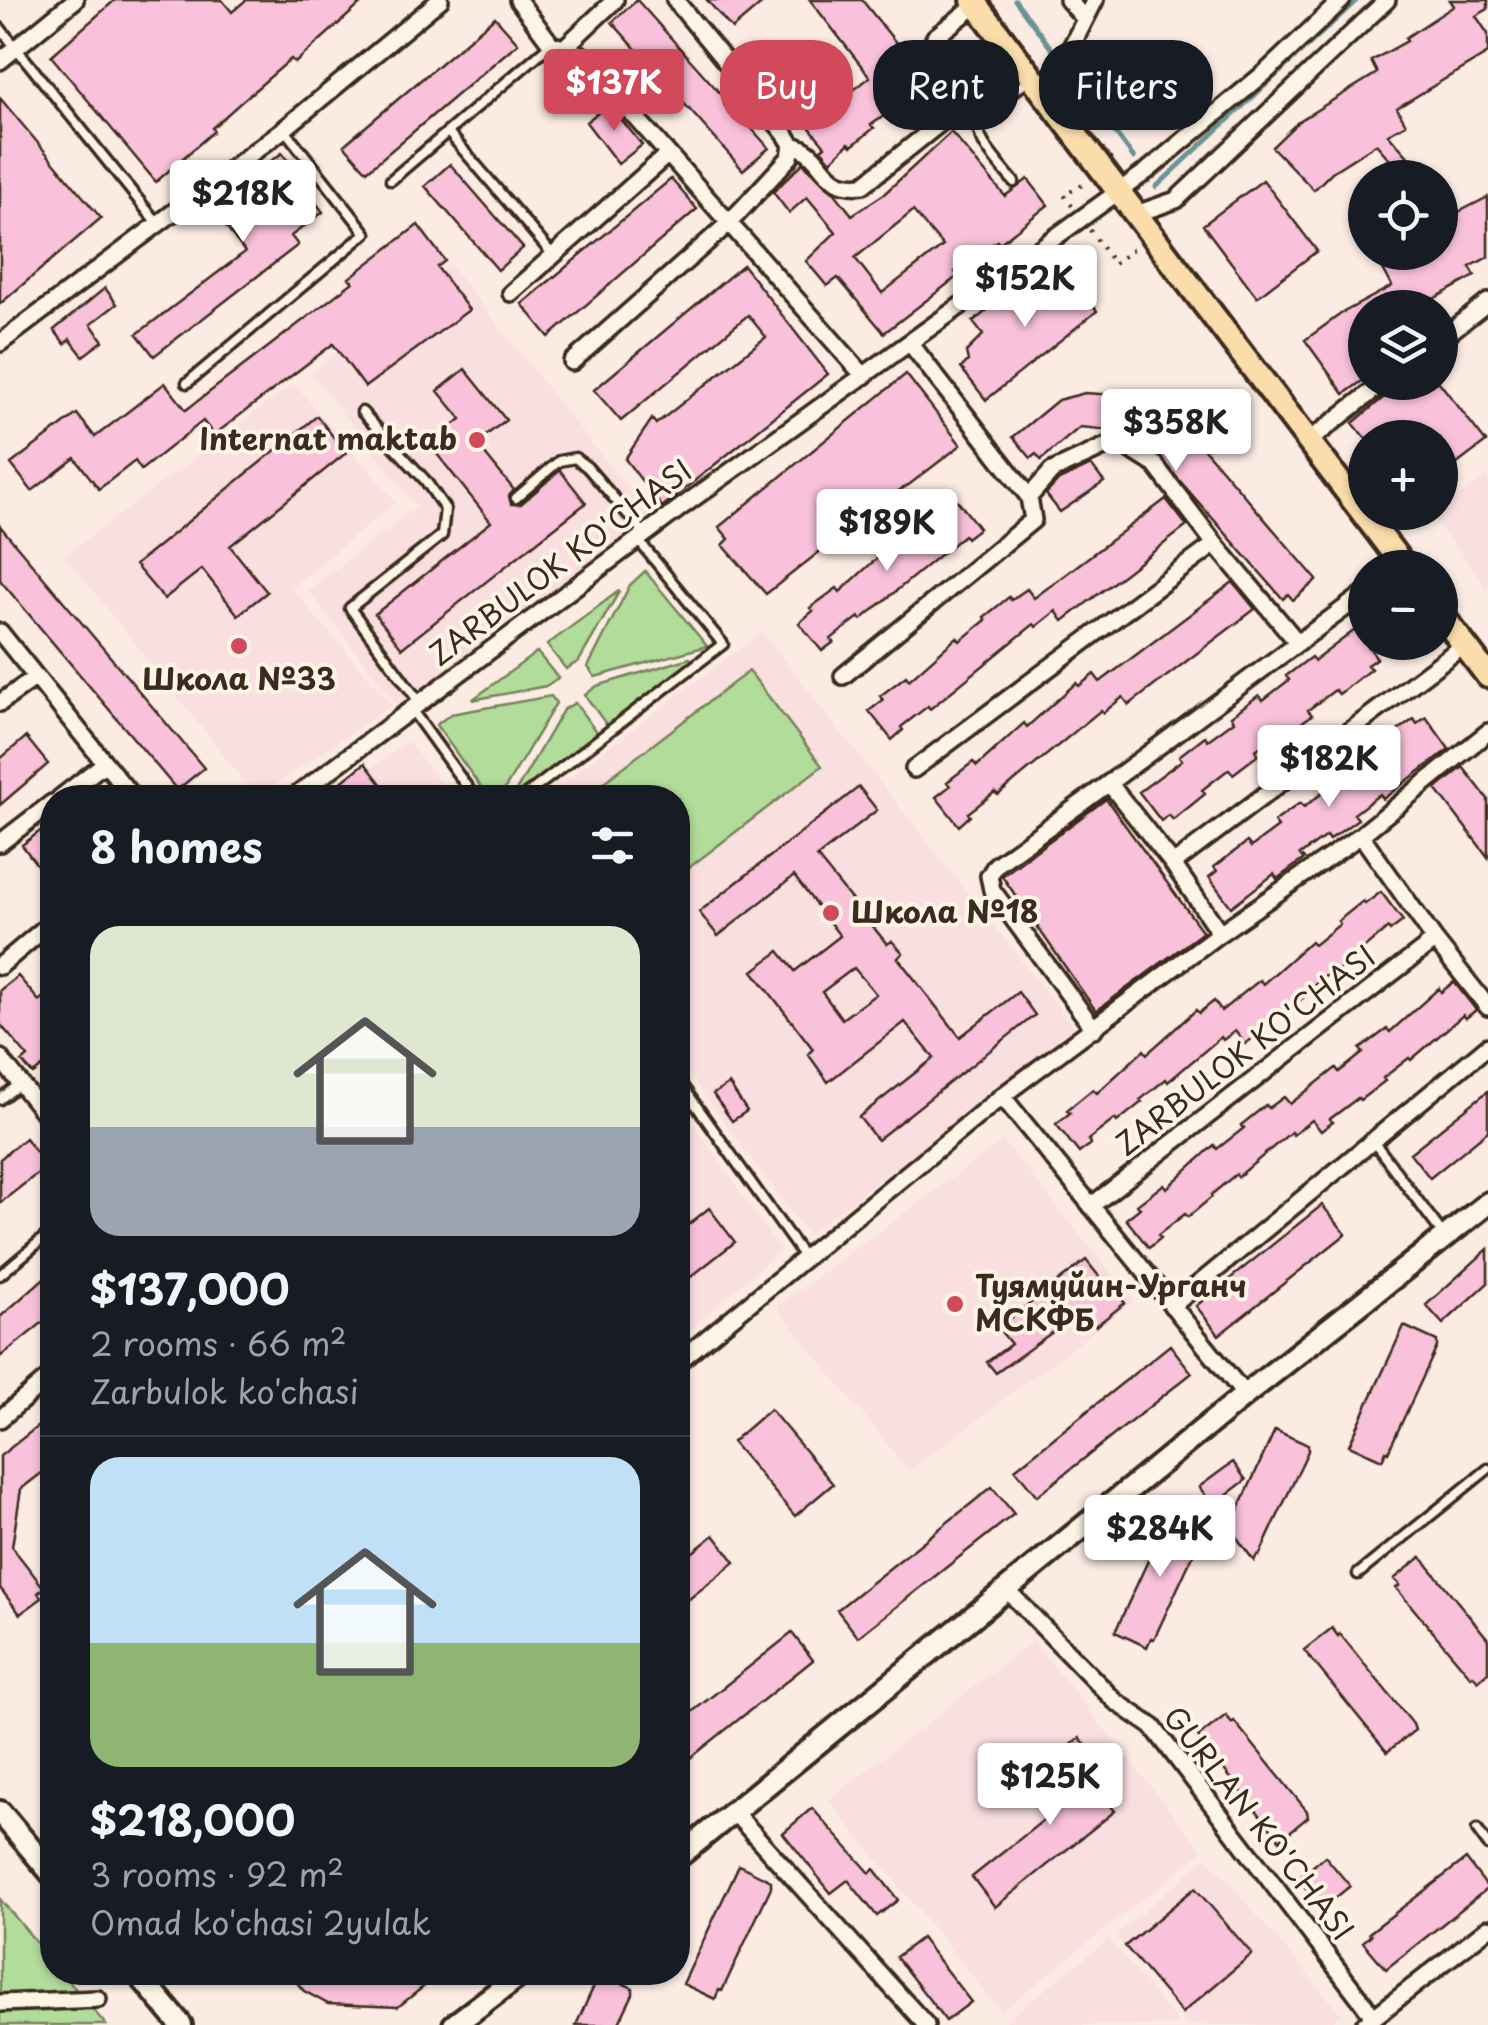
<!DOCTYPE html>
<meta charset="utf-8">
<style>
body{margin:0;font-family:"Playpen Sans",sans-serif;background:#242831;color:#f1f3f6;height:100vh;display:flex;flex-direction:column;font-size:38px;white-space:nowrap}
*{box-sizing:border-box;margin:0}
p{font-size:32px;color:#9ea1a6}
.icon{flex:none;width:55px;height:55px;fill:none;stroke:currentColor;stroke-width:2;stroke-linecap:round;stroke-linejoin:round}
.map{position:relative;flex:1;overflow:hidden}
.details{position:absolute;left:40px;top:785px;width:650px;height:1200px;display:flex;flex-direction:column;background:#171b24;border-radius:40px;box-shadow:0 2px 8px #0004}
.details>*{flex:none}
.guide{position:absolute;left:720px;top:40px;width:618px;height:90px;display:flex;gap:20px}
.fabs{position:absolute;left:1348px;top:160px;display:grid;gap:20px}
.fabs a{display:grid;place-items:center;width:110px;height:110px;border-radius:50%;background:#171b24;box-shadow:0 2px 8px #0004;font-size:50px}
.price{position:absolute;translate:-50% -85px;padding:0 22px;border-radius:10px;background:#fff;color:#222;font-size:32px;line-height:65px;filter:drop-shadow(0 2px 5px #0008)}
.price::after{content:'';position:absolute;left:50%;top:60px;width:30px;height:22px;margin-left:-15px;background:inherit;clip-path:polygon(0 0,100% 0,50% 100%)}
.price.selected{background:#d1495b;color:#fff}
ul{padding:0;list-style:none}
li{display:grid;align-content:center;gap:20px;height:530px;padding:0 50px}
li+li{border-top:2px solid #363941}
li span{display:grid;place-items:center;height:310px;border-radius:30px;color:#555}
li>.icon{margin-inline-start:auto}
span .icon{width:180px;height:180px;fill:#fffc;stroke-width:1}
li b{font-size:42px}
h2{display:flex;justify-content:space-between;align-items:center;height:120px;padding:0 50px;font-size:42px}
.chip{padding:0 35px;border-radius:40px;background:#171b24;box-shadow:0 2px 8px #0004;font-size:35px;line-height:90px}
.chip.selected{background:#d1495b;color:#fff}
.map>svg:first-child{display:block}
.built{fill:#fadfe0}
.green{fill:#b2dc99;stroke:#76835c;stroke-width:2.5}
.lines{fill:none;stroke-linecap:round;stroke-linejoin:round}
.stream{stroke:#6a9395;stroke-width:5}
.building{fill:#f9c2da;stroke:#3b2a1e;stroke-width:2.5;fill-rule:evenodd}
.lane-casing{stroke:#3b2a1e;stroke-width:15}
.street-casing{stroke:#3b2a1e;stroke-width:22}
.secondary-casing{stroke:#3b2a1e;stroke-width:28}
.primary-casing{stroke:#3b2a1e;stroke-width:30}
.path{stroke:#3b2a1e;stroke-width:4;stroke-dasharray:2.5 8;stroke-linecap:butt}
.lane{stroke:#fcf5e5;stroke-width:8}
.street{stroke:#fcf5e5;stroke-width:15}
.secondary{stroke:#fcf5e5;stroke-width:20}
.primary{stroke:#faddab;stroke-width:22}
.poi-dot{fill:#d1495b;stroke:#fcf5e5;stroke-width:4}
.labels{text-anchor:middle;stroke-width:8;stroke-linejoin:round;paint-order:stroke}
.poi-label{font-size:30px;font-weight:bold;fill:#3b2a1e;stroke:#fcf5e5;text-anchor:start}
.street-label{font-size:30px;fill:#3b2a1e;stroke:#fcf5e5}
</style>
<div class="map">
<svg width="1488" height="2025" viewBox="0 0 1488 2025">
<rect width="100%" height="100%" fill="#fbebe3"/>
<filter id="ink" filterUnits="userSpaceOnUse"><feTurbulence type="fractalNoise" baseFrequency=".01" numOctaves="2"/><feDisplacementMap in="SourceGraphic" scale="20" xChannelSelector="R" yChannelSelector="G"/><feConvolveMatrix kernelMatrix="1 2 1 2 8 2 1 2 1" color-interpolation-filters="sRGB"/></filter>
<g filter="url(#ink)">
<path class="built" d="M450 265 649 516 402 711 308 590 417 507 311 373Z
M294 383 396 502 291 588 392 705 257 797 65 556Z
M1488 475V589L1432 517Z
M762 632 1075 1029 808 1235 678 1060V798H541Z
M408 741 451 797 329 798Z
M678 1101 780 1250 678 1340Z
M1003 1141 1134 1301 909 1471 776 1307Z
M1033 1641 1203 1851 1001 2012 829 1800Z
M1207 1857 1342 2015 1325 2025H1187L1116 1935Z
M1109 1939 1180 2025H1007L1004 2022Z"/>
<path class="green" d="M645 571 707 646 595 677 588 667 630 585Z
M620 590 579 661 566 669 547 645Z
M537 652 558 678 546 686 472 700Z
M690 658 692 661 608 727 585 695 597 686Z
M749 671 822 766 678 876V798L617 797 604 782Z
M551 696 556 703 500 797H488L436 725 451 714Z
M575 703 600 737 512 798 563 710Z
M0 1899 52 1961V1972L62 1973 106 2025H0Z"/>
<g class="lines">
<path class="stream" d="M1015 0 1054 52
M1067 68 1134 158
M1156 187 1357 0"/>
</g>
<path class="building" d="M115 0H222L232 12 246 0H365L295 63 291 59 248 96 212 128 214 131 156 182 51 56Z
M637 0 769 148 743 170 612 22Z
M707 0H766L732 29Z
M810 0H862L905 54 920 44 921 50 912 63 931 79 919 80 911 97 871 125 874 128 852 146 849 143 831 161 821 149 825 146 810 128 825 117 823 114 870 77Z
M1450 0H1488V9L1476 16 1488 34V53L1397 108 1406 124 1388 134 1427 178H1406L1376 144 1332 172 1314 190 1272 147 1299 121 1377 73 1371 61 1407 41 1405 38 1454 6Z
M495 17 518 43 367 171 344 145Z
M0 98 101 218 0 304Z
M609 104 642 145 618 164 586 122Z
M951 132 1005 196 1028 179 1048 205 999 244 997 241 955 272 958 276 884 333 838 278 827 286 806 261 836 232 807 197 789 213 773 192 803 163 834 192 852 215 884 194ZM913 211 943 246 882 293 855 258Z
M282 153 292 166 290 169 323 212 291 236 298 245 154 356 137 334 245 252 210 206Z
M450 164 523 248 498 270 425 186Z
M671 179 697 209 549 337 522 304Z
M1263 180 1317 251 1257 297 1203 225Z
M1488 197V257L1470 267 1475 276 1417 308H1365V379L1344 394 1305 340 1342 313 1392 286 1382 267 1408 252H1440V235L1451 229 1445 219Z
M418 225 445 261 437 267 469 310 365 387 333 344 214 435 203 421 141 470 135 461 99 489 75 458 32 491 11 464 77 414 95 437 165 383 186 410 353 282 349 278Z
M1064 263 1097 311 986 400 961 368 968 361 966 352 983 335 973 322 998 301 1004 306Z
M743 265 828 374 662 507 625 459 652 419 656 424 766 337 748 315 621 421 594 390Z
M105 288 117 304 91 324 103 341 83 356 70 339 65 344 54 330Z
M465 369 506 420 476 443 514 490 509 496 511 504H521L560 470 586 503 402 648 375 614 491 522 429 444 461 419 438 391Z
M906 374 961 445 910 484 895 493 881 495 875 508 766 594 723 545 729 539 719 527Z
M1402 382H1439L1486 442 1440 477V438H1365L1353 423Z
M1085 393 1147 397 1168 407 1317 580 1293 600 1288 594 1283 599 1138 433 1080 427 1041 460 1036 454 1031 458 1013 437 1058 400Z
M317 416 346 453 230 546 267 592 238 615 202 569 164 599 135 565Z
M1091 465 1104 482 1060 512 1046 494 1059 480Z
M1166 499 1187 526 1063 621 1056 611 1036 627 1034 624 930 709 928 706 901 727 903 730 892 740 869 711 883 700 880 696 906 676 909 680 957 637 960 641 986 620 984 617 1009 597 1011 600 1027 589 1034 598Z
M957 500 979 528 966 538 964 535 861 620 859 617 831 639 834 642 822 651 799 623 813 611 810 608 837 588 840 592 887 549 890 552 939 508 942 512Z
M0 526 204 768 177 790 0 580Z
M1233 582 1255 609 1129 705 1123 697 1103 713 1101 710 998 795 995 792 968 813 970 816 959 826 936 797 950 786 947 782 973 762 977 766 1024 723 1027 727 1076 683 1079 686 1094 674 1100 682Z
M1355 630 1377 658 1367 665 1371 669 1339 694 1335 690 1308 710 1312 715 1285 735 1282 730 1256 750 1258 755 1233 774 1229 769 1202 790 1205 794 1173 820 1169 815 1161 821 1139 792 1182 760 1179 756 1205 736 1208 740 1234 721 1231 716 1259 695 1263 700 1289 680 1286 676 1311 657 1314 661Z
M1426 717 1449 749 1383 799 1380 794 1354 814 1358 819 1329 840 1326 836 1300 855 1304 859 1277 879 1274 874 1231 907 1209 877 1217 871 1214 867 1247 842 1251 847 1278 827 1274 822 1300 803 1304 807 1330 787 1327 782 1353 762 1357 767 1384 747 1381 743 1414 719 1417 724Z
M26 737 48 764 0 805V759Z
M365 763 392 798H351L339 784Z
M1463 767 1488 799V857L1436 789Z
M859 787 877 810 817 857 887 944 892 941 903 953 898 958 960 1037 1018 992 1035 1015 877 1140 859 1117 934 1058 905 1022 828 1082 808 1054 813 1049 753 971 779 951 795 971 840 936 794 876 718 936 699 912ZM854 968 876 994 842 1019 822 992Z
M1106 799 1203 932 1096 1011 1002 876Z
M52 822V885L22 845Z
M1381 892 1403 921 1390 931 1388 928 1335 973 1333 970 1307 991 1309 993 1284 1013 1282 1010 1255 1031 1257 1035 1245 1044 1235 1031 1223 1040 1221 1037 1168 1082 1166 1079 1140 1100 1142 1102 1117 1122 1115 1119 1088 1140 1091 1144 1079 1153 1056 1124 1070 1113 1067 1110 1093 1089 1097 1093 1144 1050 1147 1054 1196 1010 1199 1013 1214 1001 1221 1011 1260 980 1263 984 1311 941 1314 945 1340 924 1338 921 1363 901 1365 904Z
M18 976 39 1001 52 989V1074L45 1065 33 1074 22 1062 28 1057 0 1024V990Z
M1454 982 1476 1010 1466 1018 1463 1015 1411 1060 1409 1058 1383 1078 1385 1081 1360 1100 1358 1098 1330 1119 1333 1122 1321 1131 1312 1120 1293 1135 1291 1132 1238 1177 1236 1174 1211 1195 1212 1197 1188 1217 1185 1214 1158 1235 1161 1238 1149 1248 1126 1219 1140 1208 1137 1205 1164 1184 1167 1188 1214 1145 1217 1149 1244 1128 1241 1125 1266 1105 1269 1108 1284 1097 1290 1104 1336 1068 1339 1072 1363 1053 1360 1049 1387 1029 1390 1032 1439 988 1441 992Z
M729 1084 747 1111 732 1121 713 1094Z
M1488 1091V1131L1430 1178 1410 1153Z
M25 1138 47 1166 0 1203V1159Z
M1322 1205 1346 1234 1219 1335 1196 1306Z
M709 1208 735 1242 678 1287V1233Z
M1488 1249V1283L1443 1324 1426 1305Z
M1086 1260 1113 1294 1116 1292 1125 1303 1096 1326 1083 1310 996 1373 987 1362 1011 1344 998 1328Z
M52 1271V1315L0 1357V1317Z
M1404 1326 1437 1341V1347L1388 1452 1386 1451 1382 1460 1349 1445Z
M1170 1345 1192 1373 1037 1496 1015 1469Z
M770 1409 833 1484 795 1516 732 1442Z
M52 1415V1465L21 1489 12 1547 44 1588 38 1593 42 1598 20 1614 0 1588V1456Z
M1275 1430 1308 1445V1451L1259 1556 1257 1555 1254 1561 1230 1528Z
M1233 1462 1246 1480 1213 1505 1199 1487Z
M992 1487 1014 1514 858 1637 837 1610Z
M1170 1513 1205 1529 1154 1639 1151 1638 1147 1647 1115 1632Z
M714 1535 735 1562 678 1608V1564Z
M1421 1557 1488 1639V1672L1478 1681 1473 1675 1471 1677 1396 1588 1400 1585 1394 1579Z
M1332 1628 1338 1636 1340 1634 1413 1724 1415 1730 1387 1752 1304 1650Z
M792 1633 813 1660 678 1768V1723Z
M1226 1715 1232 1723 1234 1721 1307 1811 1308 1817 1280 1840 1198 1737Z
M1080 1738 1103 1767 1089 1778 1115 1811 995 1907 972 1877 1075 1795 1049 1762Z
M812 1808 870 1873 874 1869 898 1900 877 1916 848 1880 831 1893 783 1833Z
M1325 1856 1350 1886 1323 1908 1298 1879Z
M1466 1859 1488 1888 1386 1969 1363 1942 1371 1935 1369 1933Z
M739 1865 771 1881V1887L722 1991 719 1990 715 1999 683 1984Z
M1195 1888 1252 1954 1182 2013 1125 1946Z
M921 1938 971 2002 946 2021 896 1957Z
M288 1972 400 1975 398 1972H442L398 2007 328 2004 304 1991Z
M600 1973 633 1988V1994L618 2025H576Z"/>
<g class="lines">
<g class="lane-casing">
<path id="lane" d="M0 28 157 223
M448 132 553 255
M391 180 551 44
M1014 182C963 122 967 125 1028 81
M187 383 366 233 284 129
M362 412 425 480 445 509 442 535 350 608 420 703
M516 498 559 461 575 458 587 467 645 534
M411 709 475 798
M522 798 723 644 638 540
M678 1080 804 1257
M0 1099 21 1083
M1373 1141 1445 1237
M0 1275 52 1231
M1358 1574 1488 1469
M1477 1830 1488 1845"/>
</g>
<g class="street-casing">
<path id="street" d="M518 0 551 44 580 54 864 376
M1068 0 1084 18
M566 46 615 0
M0 61 75 0
M1040 88 1063 63 1095 0
M792 145C826 152 819 190 863 185L959 108 961 96 931 46 935 37 976 5
M1136 214 1176 200 1387 0
M511 293 668 154
M1440 340 1488 302
M0 343 284 129 440 0
M910 343 1029 497
M572 362 729 223 790 157 792 145 786 135 675 0
M1309 441 1384 382
M0 632 133 798
M843 676 1033 520 1029 497 1052 471 1117 441 1155 465 1215 544
M0 703 36 677
M914 769 1215 544 1298 643
M60 798 105 763
M293 798 680 508 1147 171 1267 71 1342 0
M1361 835 1488 732
M0 843 52 803
M1173 864 1464 645
M1220 933 1361 835 1435 940 1488 1007
M0 966 52 922
M1094 1029 992 890 989 876 996 865 1109 783
M0 1058 52 1123
M1091 1206 1435 940
M1172 1306 1488 1046
M678 1362 1002 1096
M1245 1395 1002 1096 1220 933 1173 864 1109 783 1365 593
M0 1419 52 1375
M1006 1589 1115 1701 1153 1727 1374 2017
M733 1811 926 2025
M0 2003 98 1999
M1364 2025 1488 1928"/>
</g>
<g class="secondary-casing">
<path id="secondary" d="M0 1812 52 1874
M678 1857 1245 1395 1488 1203
M137 1972 181 2025
M454 2025 524 1972"/>
</g>
<g class="primary-casing">
<path id="primary" d="M973 0 1405 568
M1440 613 1488 676"/>
</g>
<path class="path" d="M1072 206 1064 195 1088 182
M1090 230 1114 264 1137 246"/>
<use href="#lane" class="lane"/>
<use href="#street" class="street"/>
<use href="#secondary" class="secondary"/>
<use href="#primary" class="primary"/>
</g>
</g>
<g class="poi-dot">
<circle cx="477" cy="440" r="10"/>
<circle cx="239" cy="646" r="10"/>
<circle cx="831" cy="913" r="10"/>
<circle cx="955" cy="1304" r="10"/>
</g>
<g class="labels">
<g class="poi-label">
<text x="457" y="450" text-anchor="end">Internat maktab</text>
<text x="239" y="690" text-anchor="middle">Школа №33</text>
<text x="851" y="923">Школа №18</text>
<text x="975" y="1297">Туямуйин-Урганч<tspan x="975" dy="34">МСКФБ</tspan></text>
</g>
<g class="street-label">
<text transform="translate(561 563) rotate(-37)" y="10">ZARBULOK KO'CHASI</text>
<text transform="translate(1246 1051) rotate(-38)" y="10">ZARBULOK KO'CHASI</text>
<text transform="translate(1258 1824) rotate(52)" y="10">GURLAN KO'CHASI</text>
</g>
</g>
</svg>
<div class="fabs">
<a><svg class="icon" aria-label="locate" viewBox="0 0 24 24"><circle cx="12" cy="12" r="6"/><path d="M12 2v4M12 18v4M2 12h4M18 12h4"/></svg></a>
<a><svg class="icon" aria-label="layers" viewBox="0 0 24 24"><path d="M12 4l9 5-9 5-9-5zM3 14l9 5 9-5"/></svg></a>
<a>+</a>
<a>−</a>
</div>
<b class="price selected" style="left:614px;top:134px">$137K</b>
<b class="price" style="left:243px;top:245px">$218K</b>
<b class="price" style="left:1025px;top:330px">$152K</b>
<b class="price" style="left:1176px;top:474px">$358K</b>
<b class="price" style="left:887px;top:574px">$189K</b>
<b class="price" style="left:1329px;top:810px">$182K</b>
<b class="price" style="left:1160px;top:1580px">$284K</b>
<b class="price" style="left:1050px;top:1828px">$125K</b>
<div class="guide">
<a class="chip selected">Buy</a>
<a class="chip">Rent</a>
<a class="chip">Filters</a>
</div>
<section class="details">
<h2>8 homes<svg class="icon" aria-label="filters" viewBox="0 0 24 24"><path d="M4 7h16M4 17h16"/><circle cx="9" cy="7" r="2"/><circle cx="15" cy="17" r="2"/></svg></h2>
<ul>
<li><span style="background:linear-gradient(#dfe7d0 65%,#9aa5b1 0)"><svg class="icon" aria-label="home" viewBox="0 0 24 24"><path d="M3 11l9-7 9 7M6 9v11h12V9"/></svg></span><div><b>$137,000</b><p>2 rooms · 66 m²</p><p>Zarbulok ko'chasi</p></div></li>
<li><span style="background:linear-gradient(#bfe0f5 60%,#8fb573 0)"><svg class="icon" aria-label="home" viewBox="0 0 24 24"><path d="M3 11l9-7 9 7M6 9v11h12V9"/></svg></span><div><b>$218,000</b><p>3 rooms · 92 m²</p><p>Omad ko'chasi 2yulak</p></div></li>
</ul>
</section>
</div>
